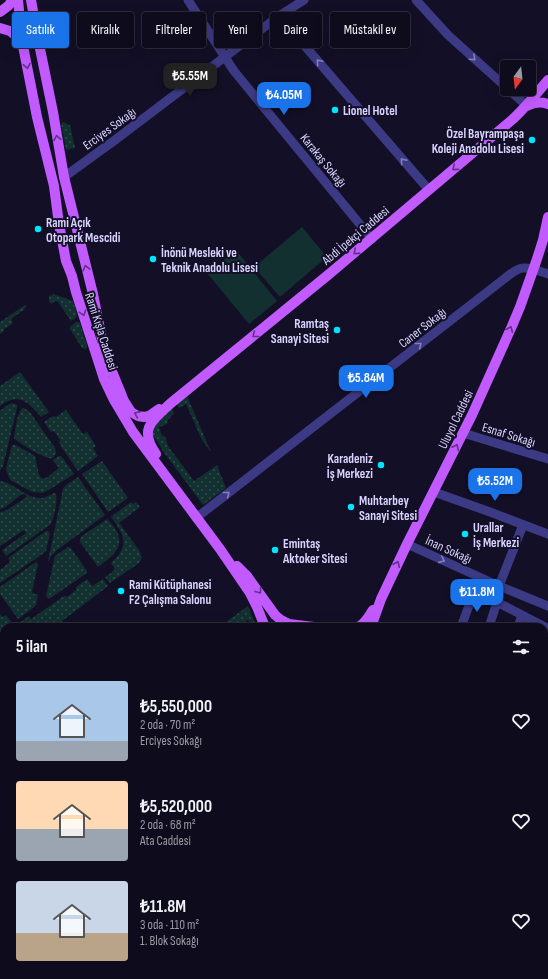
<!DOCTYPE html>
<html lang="tr">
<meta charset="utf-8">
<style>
body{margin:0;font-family:"Sofia Sans Condensed",sans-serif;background:#1c1929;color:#f1f3f6;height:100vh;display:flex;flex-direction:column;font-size:15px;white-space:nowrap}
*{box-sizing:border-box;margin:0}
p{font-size:13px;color:#9b9ba3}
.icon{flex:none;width:22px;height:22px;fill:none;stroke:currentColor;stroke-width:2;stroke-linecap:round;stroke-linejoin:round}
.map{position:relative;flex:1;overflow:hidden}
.sheet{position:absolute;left:0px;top:623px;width:548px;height:356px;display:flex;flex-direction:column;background:#0e0b1c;border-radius:12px 12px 0 0;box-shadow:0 4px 16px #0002,0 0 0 1px #2e2b3b}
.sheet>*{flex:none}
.hud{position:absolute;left:12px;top:12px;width:524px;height:36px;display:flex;gap:8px}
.needle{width:26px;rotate:195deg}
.controls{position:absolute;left:500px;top:60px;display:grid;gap:8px}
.controls a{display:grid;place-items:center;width:36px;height:36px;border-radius:4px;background:#0e0b1c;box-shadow:0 4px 16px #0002,0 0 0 1px #2e2b3b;font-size:20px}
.price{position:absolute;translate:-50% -34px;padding:0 9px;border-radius:8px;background:#1a73e8;color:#fff;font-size:13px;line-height:26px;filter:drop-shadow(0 1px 2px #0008)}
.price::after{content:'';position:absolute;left:50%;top:24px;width:12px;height:9px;margin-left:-6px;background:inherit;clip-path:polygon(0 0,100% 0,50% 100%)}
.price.on{background:#222;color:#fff}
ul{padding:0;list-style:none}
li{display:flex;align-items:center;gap:12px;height:100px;padding:0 16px}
li span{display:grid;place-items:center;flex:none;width:112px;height:80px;border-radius:4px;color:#555}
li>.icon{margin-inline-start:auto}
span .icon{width:48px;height:48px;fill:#fffc;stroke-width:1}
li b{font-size:17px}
h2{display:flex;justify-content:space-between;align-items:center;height:48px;padding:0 16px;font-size:17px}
.tag{padding:0 14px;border-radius:4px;background:#0e0b1c;box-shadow:0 4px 16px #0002,0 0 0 1px #2e2b3b;font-size:14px;line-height:36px}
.tag.on{background:#1a73e8;color:#fff}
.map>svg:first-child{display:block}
.grass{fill:url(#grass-dots)}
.pitch{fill:#12302f}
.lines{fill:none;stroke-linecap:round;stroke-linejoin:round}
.minor{stroke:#3d3a85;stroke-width:9}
.major{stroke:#c25bff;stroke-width:10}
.oneway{stroke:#837fbc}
.oneway2{stroke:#623188}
.poi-dot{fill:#00e5ff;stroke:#130f26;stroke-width:1.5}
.labels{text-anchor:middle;stroke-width:4;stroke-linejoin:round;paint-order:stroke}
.poi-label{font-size:13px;font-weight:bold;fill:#d9d4ff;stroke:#130f26;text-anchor:start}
.street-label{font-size:13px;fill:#d9d4ff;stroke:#130f26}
</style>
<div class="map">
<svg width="548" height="979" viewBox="0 0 548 979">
<defs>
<pattern id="grass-dots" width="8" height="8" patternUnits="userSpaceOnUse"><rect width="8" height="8" fill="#12302f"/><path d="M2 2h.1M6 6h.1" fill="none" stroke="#344d4e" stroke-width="1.8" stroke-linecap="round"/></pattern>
</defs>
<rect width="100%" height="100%" fill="#130f26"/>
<path class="grass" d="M63 122 70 125 75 148 66 150 61 124Z
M53 294 73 301 77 314 76 318 71 321 58 302 55 301 51 304 49 301V296L51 295 52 296Z
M25 305 26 307 24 308 25 309 12 318 11 320 13 323 4 329V331L0 334V322Z
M76 322H78L80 323 87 346V348L85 349 82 348 70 329V327Z
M20 372 49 412 41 417C28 402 19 392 0 406V386Z
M187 396 211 452 202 440 186 404 179 408 176 403Z
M13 403 17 405V408L3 466 0 471V411L9 404Z
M171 407 174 413 168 420 167 424 159 427 162 436H165L168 446 194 481 217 465 226 488 203 505 163 451 153 435V426Z
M22 408H24L30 412 55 448 56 453 53 458C52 458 51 459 49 458 44 458 17 442 14 438 15 430 17 414 22 408Z
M66 410 83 434 87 432 96 446 93 448 98 456 78 471 62 448 59 442 60 440 54 431 51 432 44 422 53 416 56 417Z
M12 445H16L35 456 39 475C41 478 43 479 46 478L59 468 53 460 59 456H60L62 457 74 474 47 491 42 493 32 492 10 480 7 472 6 468Z
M102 461 128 498 108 512 82 474Z
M78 477 105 515 57 550 51 556 49 561H48L63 489 66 485Z
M0 481C15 483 26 499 42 498 46 497 50 495 54 493L56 494C58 501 54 517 51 524L6 556 2 550 26 533 24 530 0 546V512L5 511 27 497 26 495 22 494 4 508 0 509Z
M131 502 133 504 136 502 140 507 119 523 139 550C141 555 143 559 139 563L110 583 105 577 111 573 115 569 111 563C130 546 125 535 111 517L112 516Z
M107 519C111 523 116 529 118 534 124 550 108 559 98 567L80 542V539L82 536Z
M46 531H48L50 534 46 551 44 553 0 583V570L10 562 8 558Z
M68 547H70L87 571V573L84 575 49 599 46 596 55 556Z
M36 562 38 564 32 592 34 594H38L36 605 33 608 18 619 0 594V587Z
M87 579 92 586 103 579 108 586 62 621 65 626 64 627H23L19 623 29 616 31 619 64 596 67 597 76 590V587Z
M248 606 256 625 252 627 248 620 236 627H219Z
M0 614 2 617 6 615 12 623 4 627 0 631Z
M4 634V672L3 670H0V637Z"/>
<path class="pitch" d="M302 227 327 257 280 297 254 267Z
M236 250 277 301 249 324 207 273Z"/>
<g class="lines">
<path class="minor" d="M188 0 234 71 372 239
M416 0 448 35 507 88
M279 16 429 190
M508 89 527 106
M64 177 115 140 279 16 304 0
M463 433 548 459
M434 492 490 512 548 534
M196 518 504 279C509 275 517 268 523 268 530 267 542 272 548 274
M407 544 499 586 548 606
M499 586 523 525
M461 627 474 592 497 602 547 628 544 639
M489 627 497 602
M518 627 522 615
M545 692 548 684
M544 743 548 731
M544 774 548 776
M544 788 548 789
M0 963 4 960
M544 965 548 966
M102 975 103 979
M152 975 153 979
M51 979 56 976"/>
<path class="major" d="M18 0 22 41 37 117 54 186 59 224 66 261 72 276 76 292 104 379 114 400 133 432 220 549 250 593 257 607 265 627
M31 0 38 39 53 112 64 177 93 294 101 334 106 357 120 391 124 401 131 412 138 416 144 417 149 416 159 409
M0 12 8 6 13 0
M0 28 10 31 22 41
M527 106C534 102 540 101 548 104
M156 454C138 428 153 420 171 403L328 275 513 119C526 107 537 93 548 80
M237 566 247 576 275 615 281 620 289 624 314 627
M357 627C365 625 368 617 373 610
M371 627 381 599 390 580 407 544 472 415 512 326 520 307 537 259 543 240 548 217
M348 975V979
M357 975 358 979"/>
</g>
<defs><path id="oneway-chevron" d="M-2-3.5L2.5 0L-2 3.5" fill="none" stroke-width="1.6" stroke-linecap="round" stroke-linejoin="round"/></defs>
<g class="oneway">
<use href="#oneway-chevron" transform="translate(473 58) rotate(42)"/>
<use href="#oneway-chevron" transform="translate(319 62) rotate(-131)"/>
<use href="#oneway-chevron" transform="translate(403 161) rotate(-131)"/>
<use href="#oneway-chevron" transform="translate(419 345) rotate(-38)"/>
<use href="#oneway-chevron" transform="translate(227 494) rotate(-38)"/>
<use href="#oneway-chevron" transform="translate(442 560) rotate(24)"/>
</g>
<g class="oneway2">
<use href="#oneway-chevron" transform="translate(27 66) rotate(79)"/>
<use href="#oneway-chevron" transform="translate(57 138) rotate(-100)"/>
<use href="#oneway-chevron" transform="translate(455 168) rotate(140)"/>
<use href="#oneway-chevron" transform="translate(356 252) rotate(140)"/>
<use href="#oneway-chevron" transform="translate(86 268) rotate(-104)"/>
<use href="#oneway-chevron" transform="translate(83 313) rotate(72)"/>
<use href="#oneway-chevron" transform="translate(510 329) rotate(-67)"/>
<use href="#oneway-chevron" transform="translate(255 335) rotate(141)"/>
<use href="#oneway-chevron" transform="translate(137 414) rotate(-156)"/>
<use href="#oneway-chevron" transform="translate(456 447) rotate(-64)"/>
<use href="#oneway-chevron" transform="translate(397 564) rotate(-65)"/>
<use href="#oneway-chevron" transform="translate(259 591) rotate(54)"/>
</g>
<g class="poi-dot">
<circle cx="335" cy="110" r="4"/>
<circle cx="532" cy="140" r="4"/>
<circle cx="38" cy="229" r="4"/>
<circle cx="153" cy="259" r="4"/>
<circle cx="337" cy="330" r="4"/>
<circle cx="381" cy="465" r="4"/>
<circle cx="351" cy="507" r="4"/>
<circle cx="465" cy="534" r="4"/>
<circle cx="275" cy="550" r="4"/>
<circle cx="121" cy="591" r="4"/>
</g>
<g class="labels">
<g class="poi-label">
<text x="343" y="115">Lionel Hotel</text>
<text x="524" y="138" text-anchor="end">Özel Bayrampaşa<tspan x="524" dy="15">Koleji Anadolu Lisesi</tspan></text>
<text x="46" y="227">Rami Açık<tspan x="46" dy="15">Otopark Mescidi</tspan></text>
<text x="161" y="257">İnönü Mesleki ve<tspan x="161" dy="15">Teknik Anadolu Lisesi</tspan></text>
<text x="329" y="328" text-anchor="end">Ramtaş<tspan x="329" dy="15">Sanayi Sitesi</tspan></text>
<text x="373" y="463" text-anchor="end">Karadeniz<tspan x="373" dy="15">İş Merkezi</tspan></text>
<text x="359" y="505">Muhtarbey<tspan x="359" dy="15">Sanayi Sitesi</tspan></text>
<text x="473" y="532">Urallar<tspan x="473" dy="15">İş Merkezi</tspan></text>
<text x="283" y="548">Emintaş<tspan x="283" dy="15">Aktoker Sitesi</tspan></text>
<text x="129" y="589">Rami Kütüphanesi<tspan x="129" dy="15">F2 Çalışma Salonu</tspan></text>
</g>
<g class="street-label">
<text transform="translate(109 128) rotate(-36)" y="5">Erciyes Sokağı</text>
<text transform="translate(324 160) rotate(51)" y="5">Karakaş Sokağı</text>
<text transform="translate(355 235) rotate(-40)" y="5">Abdi İpekçi Caddesi</text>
<text transform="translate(422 327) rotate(-38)" y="5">Caner Sokağı</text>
<text transform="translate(102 331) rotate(72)" y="5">Rami Kışla Caddesi</text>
<text transform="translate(455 419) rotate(-64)" y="5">Uluyol Caddesi</text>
<text transform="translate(509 434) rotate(17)" y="5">Esnaf Sokağı</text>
<text transform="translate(449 549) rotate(24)" y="5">İnan Sokağı</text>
</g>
</g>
</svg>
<div class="controls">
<a><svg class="needle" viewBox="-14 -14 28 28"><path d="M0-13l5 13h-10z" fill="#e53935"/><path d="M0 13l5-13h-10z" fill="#9b9ba3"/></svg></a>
</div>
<b class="price on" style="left:190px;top:97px">₺5.55M</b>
<b class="price" style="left:284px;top:116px">₺4.05M</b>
<b class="price" style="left:366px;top:399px">₺5.84M</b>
<b class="price" style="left:495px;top:502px">₺5.52M</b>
<b class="price" style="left:477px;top:613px">₺11.8M</b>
<div class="hud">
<a class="tag on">Satılık</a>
<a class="tag">Kiralık</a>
<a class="tag">Filtreler</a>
<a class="tag">Yeni</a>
<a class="tag">Daire</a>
<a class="tag">Müstakil ev</a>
</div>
<section class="sheet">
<h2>5 ilan<svg class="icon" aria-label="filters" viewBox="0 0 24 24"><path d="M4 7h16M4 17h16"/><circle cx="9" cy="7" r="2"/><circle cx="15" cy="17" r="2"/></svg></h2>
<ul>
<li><span style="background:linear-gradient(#a9c7e8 75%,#9aa5b1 0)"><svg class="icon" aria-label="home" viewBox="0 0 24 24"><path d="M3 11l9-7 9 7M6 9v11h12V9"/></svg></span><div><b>₺5,550,000</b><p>2 oda · 70 m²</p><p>Erciyes Sokağı</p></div><svg class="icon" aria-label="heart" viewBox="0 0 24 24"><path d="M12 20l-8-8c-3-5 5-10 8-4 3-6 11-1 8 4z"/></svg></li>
<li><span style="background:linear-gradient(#ffd9b3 60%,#9aa5b1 0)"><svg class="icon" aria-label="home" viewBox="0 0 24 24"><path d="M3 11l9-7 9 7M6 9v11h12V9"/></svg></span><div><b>₺5,520,000</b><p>2 oda · 68 m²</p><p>Ata Caddesi</p></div><svg class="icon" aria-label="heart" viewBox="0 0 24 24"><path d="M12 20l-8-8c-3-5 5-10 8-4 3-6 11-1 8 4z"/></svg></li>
<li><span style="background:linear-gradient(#c9d6e8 65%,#b9a48a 0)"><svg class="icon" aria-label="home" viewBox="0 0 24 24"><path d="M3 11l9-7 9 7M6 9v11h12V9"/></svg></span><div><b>₺11.8M</b><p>3 oda · 110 m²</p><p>1. Blok Sokağı</p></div><svg class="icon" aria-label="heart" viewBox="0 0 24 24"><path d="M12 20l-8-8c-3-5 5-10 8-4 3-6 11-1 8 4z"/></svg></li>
</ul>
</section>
</div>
